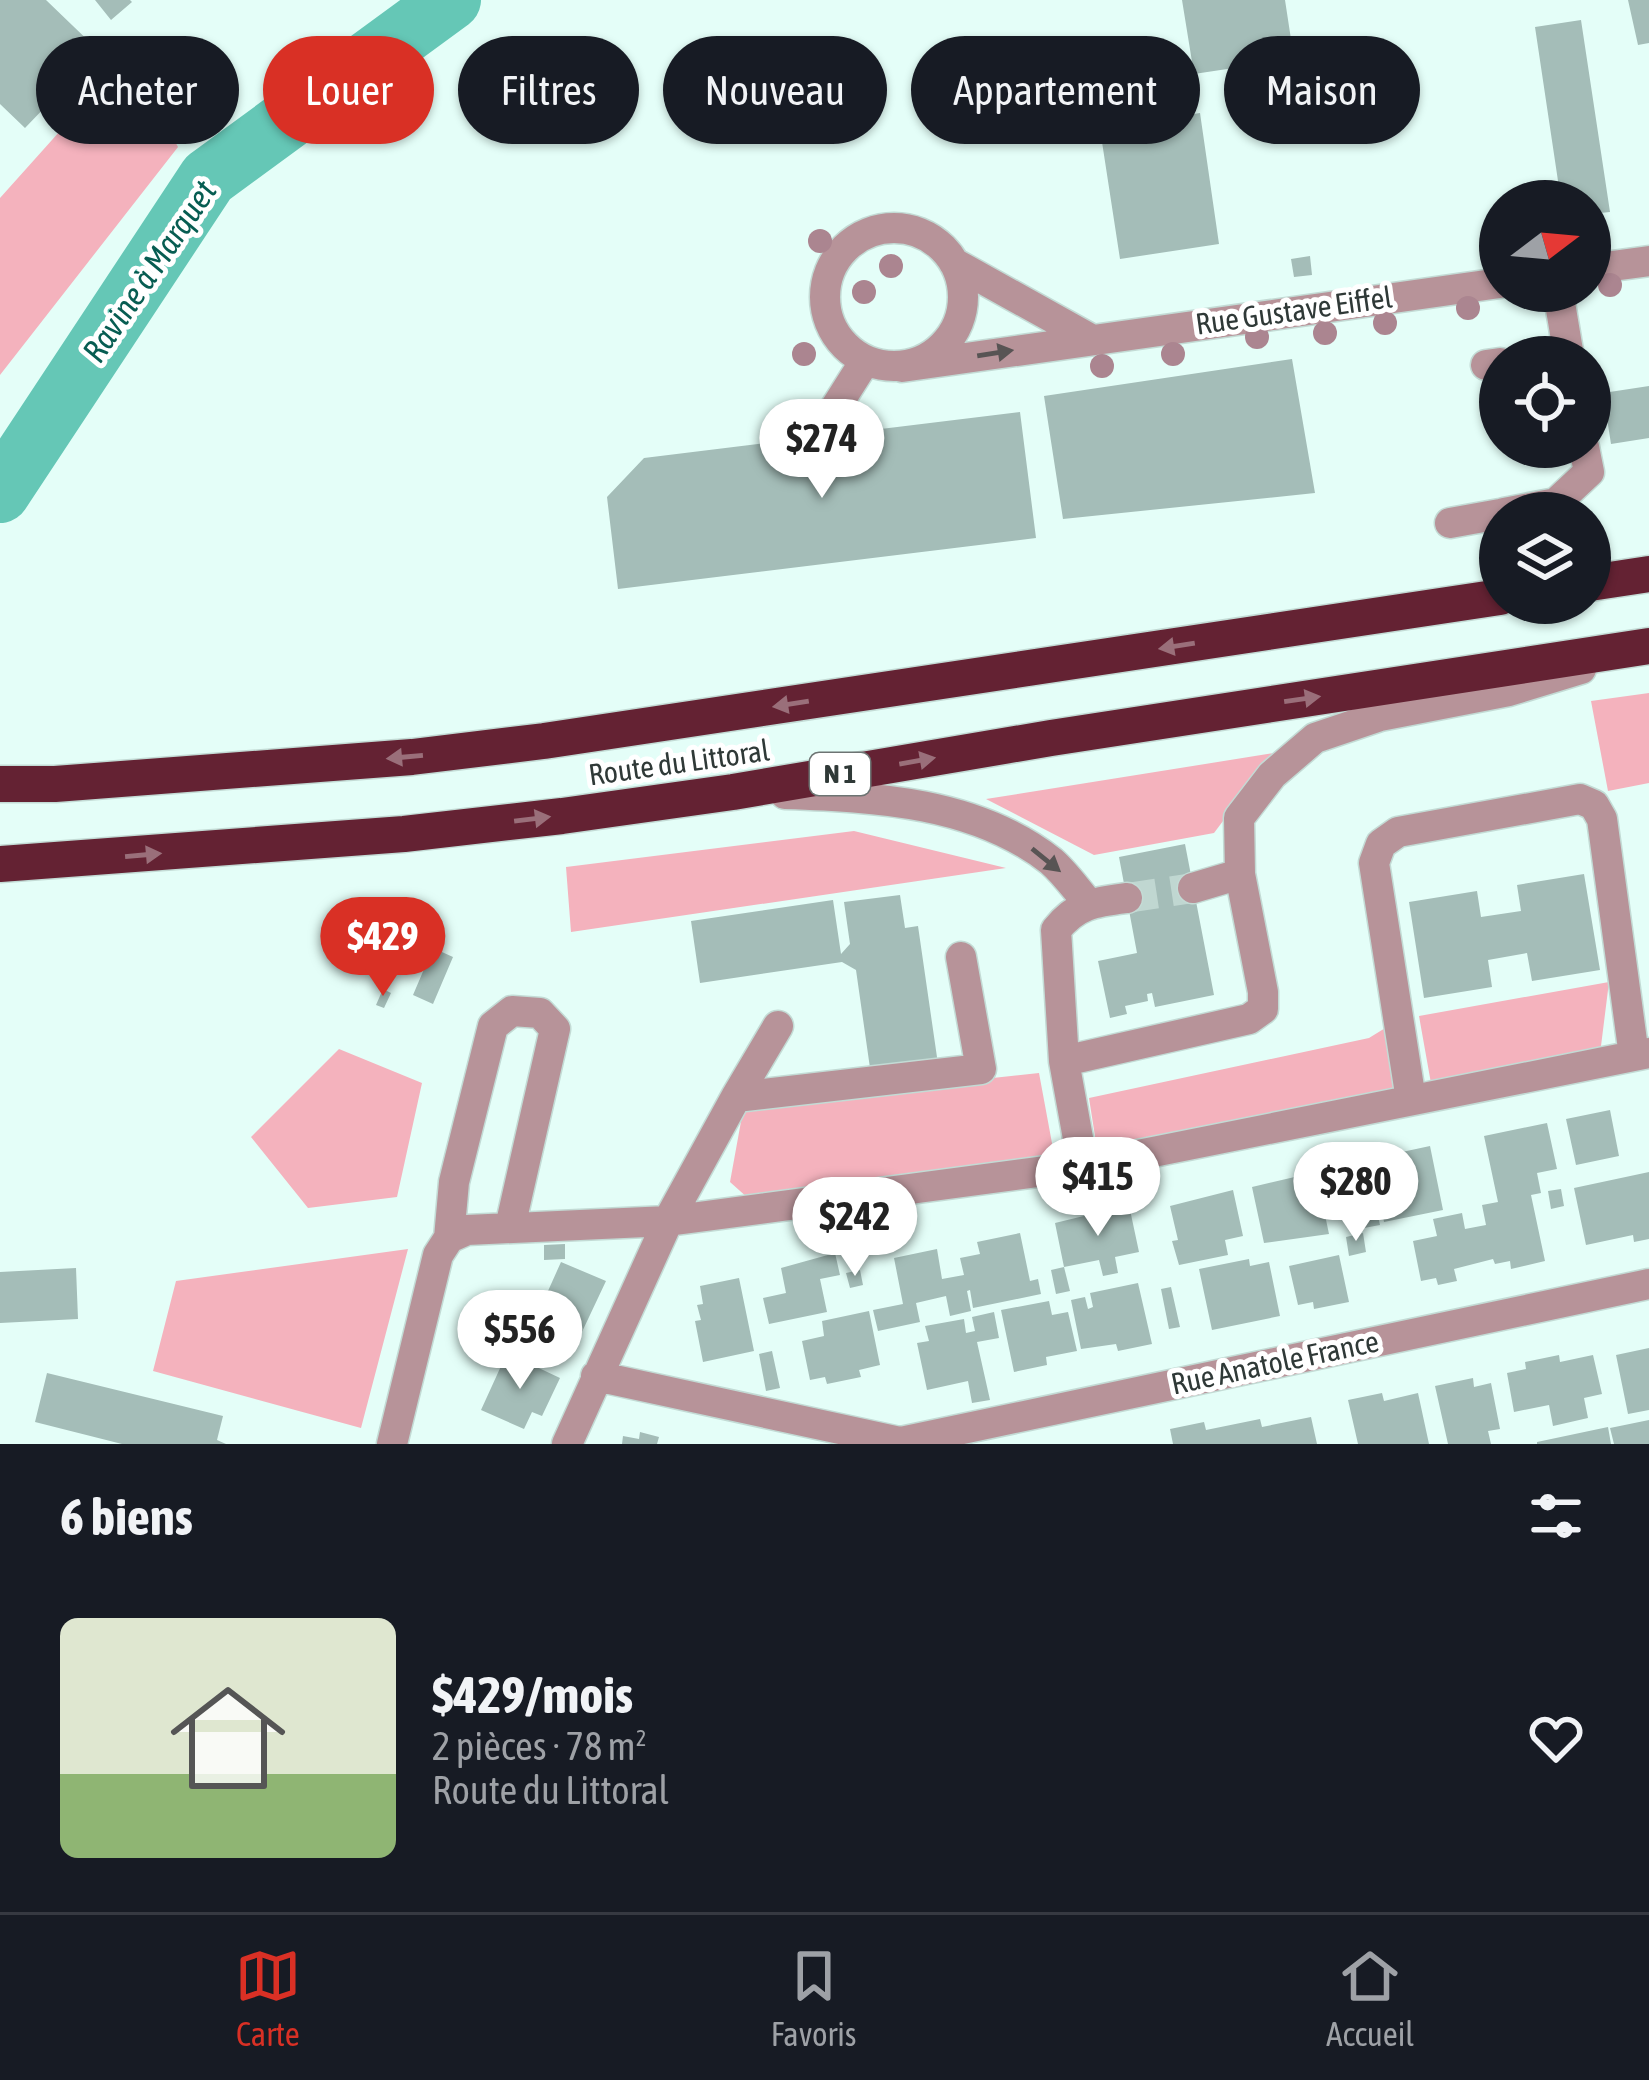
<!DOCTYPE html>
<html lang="fr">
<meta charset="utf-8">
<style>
body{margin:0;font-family:"Asap Condensed",sans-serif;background:#20242c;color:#f1f3f6;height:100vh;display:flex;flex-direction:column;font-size:45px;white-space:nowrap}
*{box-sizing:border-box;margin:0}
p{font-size:39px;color:#9ea1a6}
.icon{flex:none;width:66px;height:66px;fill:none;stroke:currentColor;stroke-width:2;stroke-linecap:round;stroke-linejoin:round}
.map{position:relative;height:1444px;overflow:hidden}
.drawer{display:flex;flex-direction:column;background:#171b24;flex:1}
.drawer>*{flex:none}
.guide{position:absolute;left:36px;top:36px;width:1578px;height:108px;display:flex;gap:24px}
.needle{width:78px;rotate:74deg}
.tools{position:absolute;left:1479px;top:180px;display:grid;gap:24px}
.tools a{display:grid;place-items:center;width:132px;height:132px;border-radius:50%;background:#171b24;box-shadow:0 3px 9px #0004;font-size:60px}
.price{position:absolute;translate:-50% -102px;padding:0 27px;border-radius:42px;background:#fff;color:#222;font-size:39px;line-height:78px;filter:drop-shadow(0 3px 6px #0008)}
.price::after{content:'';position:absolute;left:50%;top:72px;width:36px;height:27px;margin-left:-18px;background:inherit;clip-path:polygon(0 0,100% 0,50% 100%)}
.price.on{background:#d93025;color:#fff}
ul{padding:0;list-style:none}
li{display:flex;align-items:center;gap:36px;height:300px;padding:0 60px}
li span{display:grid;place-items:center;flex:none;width:336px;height:240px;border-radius:18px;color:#555}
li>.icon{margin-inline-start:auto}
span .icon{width:144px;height:144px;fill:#fffc;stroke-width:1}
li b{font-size:51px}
h2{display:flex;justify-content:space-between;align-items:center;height:144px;padding:0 60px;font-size:51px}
.tag{padding:0 42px;border-radius:54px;background:#171b24;box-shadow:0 3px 9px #0004;font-size:42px;line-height:108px}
.tag.on{background:#d93025;color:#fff}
.tabs{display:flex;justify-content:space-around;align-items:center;height:168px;border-top:3px solid #363941;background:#171b24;font-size:33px;color:#9ea1a6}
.tabs a{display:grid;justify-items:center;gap:6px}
.tabs .on{color:#d93025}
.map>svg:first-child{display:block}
.green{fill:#f4b2bd}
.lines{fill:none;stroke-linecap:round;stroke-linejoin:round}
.river{stroke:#65c7b6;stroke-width:60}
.building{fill:#a4bdb8}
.minor-tunnel{stroke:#c0d7d1;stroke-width:30;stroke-dasharray:30 15;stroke-linecap:butt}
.minor-casing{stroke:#c3dbd5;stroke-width:33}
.highway-casing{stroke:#c3dbd5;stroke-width:39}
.minor{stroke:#b79399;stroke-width:30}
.highway{stroke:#642233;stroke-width:36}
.tree{fill:#ab8590}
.oneway{fill:#585454}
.oneway2{fill:#9a6f7a}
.labels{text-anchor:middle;stroke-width:10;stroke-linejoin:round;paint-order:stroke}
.shield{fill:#fff;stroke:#6d7473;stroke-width:3}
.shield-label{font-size:27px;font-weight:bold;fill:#2f3937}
.street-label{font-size:30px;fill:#2f3937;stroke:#fff}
.water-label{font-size:33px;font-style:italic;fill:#075d52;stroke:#fff}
</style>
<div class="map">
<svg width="1649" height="1444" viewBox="0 0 1649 1444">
<rect width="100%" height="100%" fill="#e4fef8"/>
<path class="green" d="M129 54 178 147 0 375V198Z
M1649 693V783L1608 791 1591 701Z
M1274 753 1214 833 1094 855 986 799Z
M854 831 1006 868 571 932 566 867Z
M1609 982 1600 1054 1432 1089 1419 1016Z
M1395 1022 1405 1095 1097 1149 1089 1098 1369 1038Z
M339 1049 422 1083 397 1197 308 1208 251 1137Z
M1039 1073 1054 1154 749 1199 730 1182 744 1105Z
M408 1249 361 1428 153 1371 176 1281Z"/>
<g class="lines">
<path class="river" d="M0 493 208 178 451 0"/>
</g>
<path class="building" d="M0 0H46L99 51 25 128 0 104Z
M95 0H130L132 2 111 20Z
M1182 0H1285L1294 59 1194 74Z
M1628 0H1649V43L1638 45Z
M1581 20 1610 212 1590 214V201H1561L1535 27Z
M1200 113 1219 244 1120 259 1100 129Z
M1310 256 1312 275 1294 277 1291 259Z
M1292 359 1315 493 1063 519 1044 396Z
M1649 386V438L1611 444 1603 393Z
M1020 412 1036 538 618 589 607 497 644 458Z
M1185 844 1214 995 1155 1007 1152 993 1147 994 1148 1001 1125 1006 1127 1014 1110 1018 1098 961 1137 953 1119 857Z
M1584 874 1600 970 1532 981 1527 953 1488 960 1492 987 1424 998 1409 902 1477 891 1481 917 1521 911 1517 885Z
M900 895 905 928 918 926 938 1064 870 1068 856 970 842 962 700 983 691 921 833 900 841 954 850 944 844 902Z
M433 948 453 957 433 1004 413 995Z
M383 989 391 993 384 1008 376 1005Z
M1610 1110 1619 1156 1576 1165 1566 1119Z
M1547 1123 1557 1169 1537 1173 1541 1193 1531 1195 1545 1261 1511 1269 1510 1261 1495 1264 1493 1259 1454 1269 1457 1281 1438 1285 1436 1278 1421 1281 1413 1241 1437 1236 1433 1219 1462 1213 1465 1229 1486 1225 1482 1205 1498 1202 1484 1136Z
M1430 1146 1443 1210 1384 1222 1380 1201 1373 1202 1367 1171 1391 1166 1388 1155Z
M1316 1172 1329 1234 1264 1243 1252 1187Z
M1649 1172V1239L1634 1242 1633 1235 1586 1245 1574 1188Z
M1561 1189 1564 1206 1551 1209 1548 1191Z
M1233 1190 1243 1236 1225 1240 1228 1255 1179 1265 1172 1241 1178 1240 1170 1206Z
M1375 1202 1380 1225 1364 1228 1359 1205Z
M1129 1205 1139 1252 1115 1257 1118 1273 1103 1276 1099 1260 1064 1267 1055 1223Z
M1020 1233 1030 1281 1038 1279 1041 1294 973 1308 970 1290 967 1291 971 1311 950 1316 946 1296 916 1303 920 1322 878 1331 873 1310 903 1304 894 1258 937 1249 942 1279 964 1275 960 1258 980 1254 977 1242Z
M1363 1233 1366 1252 1349 1256 1346 1237Z
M565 1244V1259L544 1260V1245Z
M835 1253 840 1275 820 1279 827 1312 769 1324 763 1298 786 1293 781 1268Z
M1339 1255 1349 1302 1314 1309 1313 1302 1298 1305 1289 1266Z
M1249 1259 1250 1266 1269 1262 1280 1316 1212 1330 1199 1269Z
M561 1262 606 1281 573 1351 526 1340Z
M1064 1267 1070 1291 1056 1294 1051 1270Z
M76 1268 78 1319 0 1323V1272Z
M860 1270 863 1285 850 1288 846 1273Z
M739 1278 754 1351 703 1362 695 1321 701 1320 697 1305 703 1304 700 1286Z
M1138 1283 1152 1344 1118 1351 1116 1344 1081 1349 1071 1300 1085 1297 1088 1309 1093 1307 1090 1293Z
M1171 1287 1180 1327 1169 1329 1161 1289Z
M1049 1301 1052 1315 1068 1312 1077 1351 1046 1357 1047 1365 1014 1372 1001 1310Z
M869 1311 880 1365 859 1370 861 1377 827 1384 825 1377 810 1380 802 1341 824 1336 822 1321Z
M994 1312 999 1338 977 1342 990 1400 972 1403 968 1381 927 1390 917 1343 929 1341 925 1326 964 1319 966 1333 975 1331 972 1317Z
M1649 1348V1410L1628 1414 1616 1355Z
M772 1351 780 1388 766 1391 759 1354Z
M507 1353 560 1378 542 1416 532 1412 524 1429 481 1410Z
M1559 1355 1560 1362 1593 1355 1602 1394 1584 1398 1588 1418 1553 1426 1549 1405 1514 1412 1507 1373 1526 1369 1525 1362Z
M47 1373 223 1416 217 1440 226 1444H122L35 1422Z
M1473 1378 1474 1387 1491 1383 1500 1429 1488 1431 1491 1444H1448L1435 1386Z
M1382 1393 1384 1401 1418 1393 1429 1444H1358L1348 1400Z
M1311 1417 1317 1444H1173L1170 1429 1204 1422 1206 1430 1260 1419 1262 1427Z
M1649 1420V1444H1614L1610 1428Z
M1608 1427 1611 1444H1537V1442Z
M640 1432 659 1437 657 1444H622L623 1436 639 1439Z"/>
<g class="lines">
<path class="minor-tunnel" d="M1127 898 1193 888"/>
<g class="minor-casing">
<path id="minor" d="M825 297a69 69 0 1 1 138 0a69 69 0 1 1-138 0Z
M954 263 1089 338
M1590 269 1649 261
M1558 291 1569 357
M1529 357 1568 350
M1486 365 1500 363
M902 367 1500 283
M820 432 865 361
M1504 513 1556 503 1589 472 1584 447
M1450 523 1500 514
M785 794C876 797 976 802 1051 861 1065 873 1076 889 1088 903
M1193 888 1240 874
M1064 1061 1249 1019 1263 1009V992L1240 874 1239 818 1272 775 1315 738 1380 716 1509 691 1581 669
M736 1097 778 1026
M1411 1100 1374 863 1381 844 1398 832 1580 799 1594 805 1602 819 1634 1056
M1083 1166 1064 1061 1056 930C1076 904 1095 902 1127 898
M449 1238 454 1182 493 1026 512 1011 540 1013 555 1029 510 1227
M596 1376 909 1444
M901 1442 1649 1284
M392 1444 438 1255 449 1238 467 1230 668 1221 1083 1166 1649 1053
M567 1444 668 1221 736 1097 981 1069 961 957"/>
</g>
<g class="highway-casing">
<path id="highway" d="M1590 583 1649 574
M0 784H55L412 757 544 741 1500 597
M0 864 404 834 562 816 733 792 1051 738 1649 646"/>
</g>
<use href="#minor" class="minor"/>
<use href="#highway" class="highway"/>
</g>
<g class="tree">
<circle cx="820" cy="241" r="12"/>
<circle cx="891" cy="266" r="12"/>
<circle cx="1610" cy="285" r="12"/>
<circle cx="864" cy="292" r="12"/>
<circle cx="1468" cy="308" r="12"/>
<circle cx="1385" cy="323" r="12"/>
<circle cx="1325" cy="333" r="12"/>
<circle cx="1257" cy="337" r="12"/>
<circle cx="804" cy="354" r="12"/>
<circle cx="1173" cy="354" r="12"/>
<circle cx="1102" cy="366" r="12"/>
</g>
<defs><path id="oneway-solid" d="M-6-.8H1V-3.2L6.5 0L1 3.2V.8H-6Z" transform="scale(3)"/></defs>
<g class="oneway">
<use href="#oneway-solid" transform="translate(995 353) rotate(-9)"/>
<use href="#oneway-solid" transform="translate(1046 860) rotate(39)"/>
</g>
<g class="oneway2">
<use href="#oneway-solid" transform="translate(1177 646) rotate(171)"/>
<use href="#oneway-solid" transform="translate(1302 699) rotate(-8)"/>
<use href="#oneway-solid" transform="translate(791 704) rotate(171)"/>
<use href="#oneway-solid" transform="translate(405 757) rotate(175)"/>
<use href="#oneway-solid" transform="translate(917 761) rotate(-10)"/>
<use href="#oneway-solid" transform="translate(532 819) rotate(-7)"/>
<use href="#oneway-solid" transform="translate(143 855) rotate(-5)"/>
</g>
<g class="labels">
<rect class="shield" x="810" y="753" width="60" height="42" rx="9"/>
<g class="shield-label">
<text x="840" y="783">N 1</text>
</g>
<g class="street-label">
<text transform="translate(1294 311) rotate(-8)" y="10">Rue Gustave Eiffel</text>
<text transform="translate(679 763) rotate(-8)" y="10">Route du Littoral</text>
<text transform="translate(1275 1363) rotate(-12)" y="10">Rue Anatole France</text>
</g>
<g class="water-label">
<text transform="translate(149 271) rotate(-56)" y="12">Ravine à Marquet</text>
</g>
</g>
</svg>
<div class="tools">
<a><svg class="needle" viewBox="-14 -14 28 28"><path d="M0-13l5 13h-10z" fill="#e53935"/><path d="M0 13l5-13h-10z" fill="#9ea1a6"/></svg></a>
<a><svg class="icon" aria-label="locate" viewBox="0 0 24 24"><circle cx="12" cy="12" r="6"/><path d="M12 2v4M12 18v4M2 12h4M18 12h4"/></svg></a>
<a><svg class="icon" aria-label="layers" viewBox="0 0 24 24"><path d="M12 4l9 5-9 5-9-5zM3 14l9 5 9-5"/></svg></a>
</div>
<b class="price" style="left:822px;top:501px">$274</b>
<b class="price on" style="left:383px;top:999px">$429</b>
<b class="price" style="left:1098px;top:1239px">$415</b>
<b class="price" style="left:1356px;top:1244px">$280</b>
<b class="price" style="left:855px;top:1279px">$242</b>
<b class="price" style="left:520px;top:1392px">$556</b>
<div class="guide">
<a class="tag">Acheter</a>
<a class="tag on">Louer</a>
<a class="tag">Filtres</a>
<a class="tag">Nouveau</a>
<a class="tag">Appartement</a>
<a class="tag">Maison</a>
</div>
</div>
<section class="drawer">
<h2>6 biens<svg class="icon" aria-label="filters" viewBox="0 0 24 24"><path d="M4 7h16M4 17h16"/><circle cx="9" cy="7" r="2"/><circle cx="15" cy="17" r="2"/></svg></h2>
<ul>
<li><span style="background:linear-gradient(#dfe7d0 65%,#8fb573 0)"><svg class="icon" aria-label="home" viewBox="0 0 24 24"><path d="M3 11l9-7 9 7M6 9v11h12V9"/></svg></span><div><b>$429/mois</b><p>2 pièces · 78 m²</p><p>Route du Littoral</p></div><svg class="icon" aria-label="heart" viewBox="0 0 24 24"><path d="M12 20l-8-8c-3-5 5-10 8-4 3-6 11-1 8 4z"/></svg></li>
</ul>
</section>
<nav class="tabs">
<a class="on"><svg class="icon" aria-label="map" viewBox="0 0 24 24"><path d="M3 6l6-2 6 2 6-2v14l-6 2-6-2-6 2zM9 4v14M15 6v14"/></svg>Carte</a>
<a><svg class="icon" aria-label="saved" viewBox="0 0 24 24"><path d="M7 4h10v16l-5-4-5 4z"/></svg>Favoris</a>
<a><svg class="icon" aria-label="home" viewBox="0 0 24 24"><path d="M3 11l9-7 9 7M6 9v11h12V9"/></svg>Accueil</a>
</nav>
